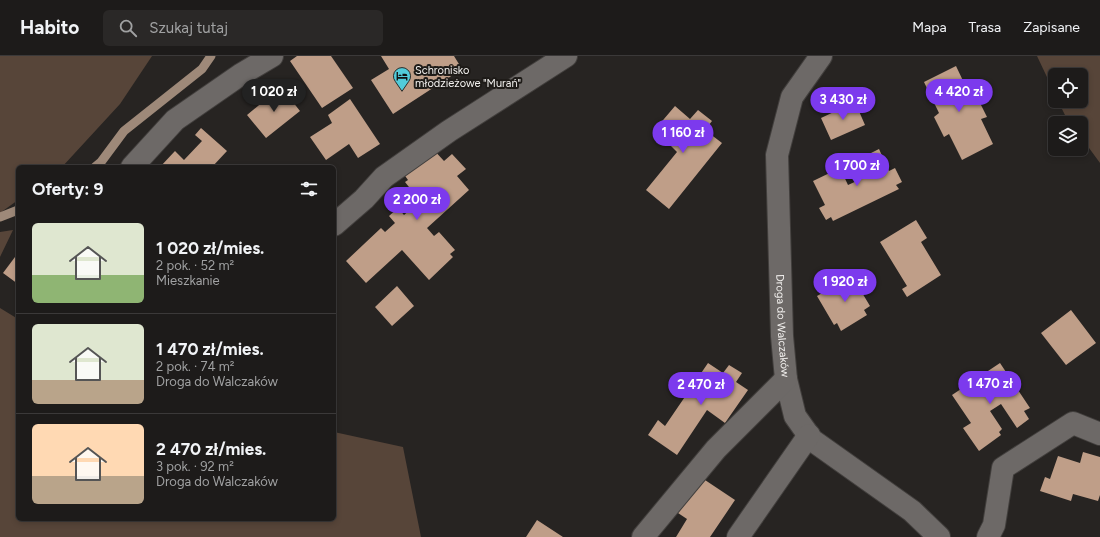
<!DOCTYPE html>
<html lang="pl">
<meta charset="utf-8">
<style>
body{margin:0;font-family:Figtree,sans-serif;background:#2a2827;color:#f1f3f6;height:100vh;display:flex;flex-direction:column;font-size:15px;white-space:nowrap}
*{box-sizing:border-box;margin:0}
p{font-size:13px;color:#a0a1a2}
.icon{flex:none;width:22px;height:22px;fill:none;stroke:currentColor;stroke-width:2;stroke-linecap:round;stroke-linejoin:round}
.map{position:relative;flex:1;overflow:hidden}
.sheet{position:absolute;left:16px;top:109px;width:320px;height:356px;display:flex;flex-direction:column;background:#1d1b1a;border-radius:6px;box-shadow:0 2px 6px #0003,0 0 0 1px #3b3939}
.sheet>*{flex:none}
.buttons{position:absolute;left:1048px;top:12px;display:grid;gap:8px}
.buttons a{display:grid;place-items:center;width:40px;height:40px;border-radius:6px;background:#1d1b1a;box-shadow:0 2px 6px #0003,0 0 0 1px #3b3939;font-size:20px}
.price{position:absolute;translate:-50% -34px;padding:0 9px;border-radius:14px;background:#7c3aed;color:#fff;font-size:13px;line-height:26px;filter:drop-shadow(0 1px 2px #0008)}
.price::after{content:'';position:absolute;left:50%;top:24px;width:12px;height:9px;margin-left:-6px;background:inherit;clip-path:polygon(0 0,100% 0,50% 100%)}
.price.active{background:#222;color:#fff}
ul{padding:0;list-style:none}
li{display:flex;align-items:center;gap:12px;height:100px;padding:0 16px}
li+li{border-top:1px solid #3b3939}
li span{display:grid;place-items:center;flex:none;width:112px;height:80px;border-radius:6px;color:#555}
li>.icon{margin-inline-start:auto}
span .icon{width:48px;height:48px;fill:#fffc;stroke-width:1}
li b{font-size:17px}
h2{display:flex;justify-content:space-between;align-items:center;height:48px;padding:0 16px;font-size:17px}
header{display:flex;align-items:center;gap:24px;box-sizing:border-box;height:56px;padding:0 20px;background:#1d1b1a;border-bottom:1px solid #3b3939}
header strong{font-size:19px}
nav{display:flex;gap:22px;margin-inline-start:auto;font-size:14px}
.search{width:280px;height:36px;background:#2a2827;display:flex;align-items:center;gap:10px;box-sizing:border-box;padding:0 14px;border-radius:6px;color:#a0a1a2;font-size:15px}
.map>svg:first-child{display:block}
.green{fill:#574539}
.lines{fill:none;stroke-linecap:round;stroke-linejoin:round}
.stream{stroke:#9e8979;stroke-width:9}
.building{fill:#bf9e88}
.minor-casing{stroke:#423f3d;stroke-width:24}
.minor{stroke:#6d6967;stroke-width:22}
.labels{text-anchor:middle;stroke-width:4;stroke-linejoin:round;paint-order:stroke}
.poi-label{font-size:11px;fill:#f3f1ef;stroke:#1e1b18;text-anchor:start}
.street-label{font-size:11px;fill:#f3f1ef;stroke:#1e1b18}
</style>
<header>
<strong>Habito</strong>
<div class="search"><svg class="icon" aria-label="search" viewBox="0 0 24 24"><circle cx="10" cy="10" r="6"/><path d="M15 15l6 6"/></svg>Szukaj tutaj</div>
<nav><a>Mapa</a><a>Trasa</a><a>Zapisane</a></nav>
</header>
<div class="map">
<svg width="1100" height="481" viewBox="0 0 1100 481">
<rect width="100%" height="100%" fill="#272422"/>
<path class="green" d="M0 0H152L120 48 62 111H18V144L0 157Z
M1037 0H1100V107L1081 81V67H1071L1065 59 1058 45H1081V19H1055V38Z
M13 174 0 201V176Z
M0 252 18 263V463H334V376L403 391 421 481H0Z"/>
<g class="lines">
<path class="stream" d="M95 111 101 106 124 75 202 13 211 0
M0 161 18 154"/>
</g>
<path class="building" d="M297 0H331L353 32 322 52 290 5Z
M381 0H454L462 13 393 58 371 24 389 13Z
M956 10 966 31 971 29 987 61 981 63 993 88 962 104 949 78 944 81 934 61 939 57 924 26Z
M281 31 300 55 266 82 247 59Z
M350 43 380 88 358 102 349 88 326 104 310 81 332 67 328 59Z
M855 46 865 69 831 84 821 62Z
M675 50 690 63 698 54 712 65 705 74 722 87 669 153 646 134 677 96 669 88 674 83 658 70Z
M201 72 227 95 212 111H160L175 95 184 104 202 85 195 79Z
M432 92 444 105 452 98 466 113 457 120 469 134 427 172 434 180 439 176 455 194 450 198 453 201 429 224 402 194 366 227 346 205 381 172 385 176 395 167 389 160 398 152 404 159 420 145 405 126 408 124 403 117Z
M879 93 889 115 895 112 902 126 896 129 899 133 833 165 831 161 826 164 819 152 825 149 813 125 840 112 848 129 861 123 853 106Z
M916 164 927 182 921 186 941 219 907 241 902 233 907 230 880 186Z
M18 197V228L3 217Z
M852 220 870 250 864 254 867 259 841 275 837 267 834 269 817 240Z
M397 230 414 250 392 270 375 251Z
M1071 254 1096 287 1066 309 1041 277Z
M708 307 723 317 729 309 742 317 736 326 748 334 725 367 707 354 677 399 648 379 658 364 665 370Z
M1000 307 1030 352 1024 355 1029 363 1017 372 1001 348 990 355 1002 373 999 376 1001 379 979 395 963 372 971 367 952 339Z
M1083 396 1100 401V439L1098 445 1073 438 1071 445 1040 435 1045 421 1050 423 1058 400 1080 407Z
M699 420 735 444 710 481H676L687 463 675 455Z
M537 464 563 481H526Z"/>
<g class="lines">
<g class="minor-casing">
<g id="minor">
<path id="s1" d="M821 0 792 41 777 99 782 280 786 323 795 360 812 384 912 455 939 481"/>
<path d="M132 111 175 64 240 19 272 0"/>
<path d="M334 169 364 143 384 121 449 75 566 0"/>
<path d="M643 481 716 393 786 323"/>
<path d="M738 481 809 379"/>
<path d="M988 481 994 469 1003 412 1073 367 1100 378"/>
</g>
</g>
<use href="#minor" class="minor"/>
</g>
<defs>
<g id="hotel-pin" transform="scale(0.9)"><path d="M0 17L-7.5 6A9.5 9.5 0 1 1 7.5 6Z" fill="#52cbd9" stroke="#1e1b18"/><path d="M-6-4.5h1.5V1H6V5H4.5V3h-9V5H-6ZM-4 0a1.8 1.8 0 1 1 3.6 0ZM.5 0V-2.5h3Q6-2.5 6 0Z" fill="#111"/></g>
</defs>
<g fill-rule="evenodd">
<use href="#hotel-pin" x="402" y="20"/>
</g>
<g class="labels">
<g class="poi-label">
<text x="415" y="18">Schronisko<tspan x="415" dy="13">młodzieżowe "Murań"</tspan></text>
</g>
<g class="street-label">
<text dy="4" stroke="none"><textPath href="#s1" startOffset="281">Droga do Walczaków</textPath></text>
</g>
</g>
</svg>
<div class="buttons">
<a><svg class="icon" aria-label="locate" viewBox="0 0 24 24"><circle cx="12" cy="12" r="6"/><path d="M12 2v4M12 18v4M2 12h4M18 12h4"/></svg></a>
<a><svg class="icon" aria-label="layers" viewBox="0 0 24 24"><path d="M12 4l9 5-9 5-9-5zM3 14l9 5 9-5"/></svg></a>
</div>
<b class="price active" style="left:274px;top:57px">1 020 zł</b>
<b class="price" style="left:959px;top:57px">4 420 zł</b>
<b class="price" style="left:843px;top:65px">3 430 zł</b>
<b class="price" style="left:683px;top:98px">1 160 zł</b>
<b class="price" style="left:857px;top:131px">1 700 zł</b>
<b class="price" style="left:417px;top:165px">2 200 zł</b>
<b class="price" style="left:845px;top:247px">1 920 zł</b>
<b class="price" style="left:990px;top:349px">1 470 zł</b>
<b class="price" style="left:701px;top:350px">2 470 zł</b>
<section class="sheet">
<h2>Oferty: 9<svg class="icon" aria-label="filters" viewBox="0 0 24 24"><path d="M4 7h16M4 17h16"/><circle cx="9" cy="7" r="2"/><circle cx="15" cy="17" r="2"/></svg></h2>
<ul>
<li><span style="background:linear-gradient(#dfe7d0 65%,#8fb573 0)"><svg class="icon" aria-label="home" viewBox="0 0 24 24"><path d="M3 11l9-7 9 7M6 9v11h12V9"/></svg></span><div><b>1 020 zł/mies.</b><p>2 pok. · 52 m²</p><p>Mieszkanie</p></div></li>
<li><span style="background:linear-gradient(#dfe7d0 70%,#b9a48a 0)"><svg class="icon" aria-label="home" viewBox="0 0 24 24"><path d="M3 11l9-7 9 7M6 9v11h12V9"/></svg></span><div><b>1 470 zł/mies.</b><p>2 pok. · 74 m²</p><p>Droga do Walczaków</p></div></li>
<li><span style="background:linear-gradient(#ffd9b3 65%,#b9a48a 0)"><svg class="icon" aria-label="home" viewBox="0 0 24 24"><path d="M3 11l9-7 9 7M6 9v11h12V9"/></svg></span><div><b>2 470 zł/mies.</b><p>3 pok. · 92 m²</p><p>Droga do Walczaków</p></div></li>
</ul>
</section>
</div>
